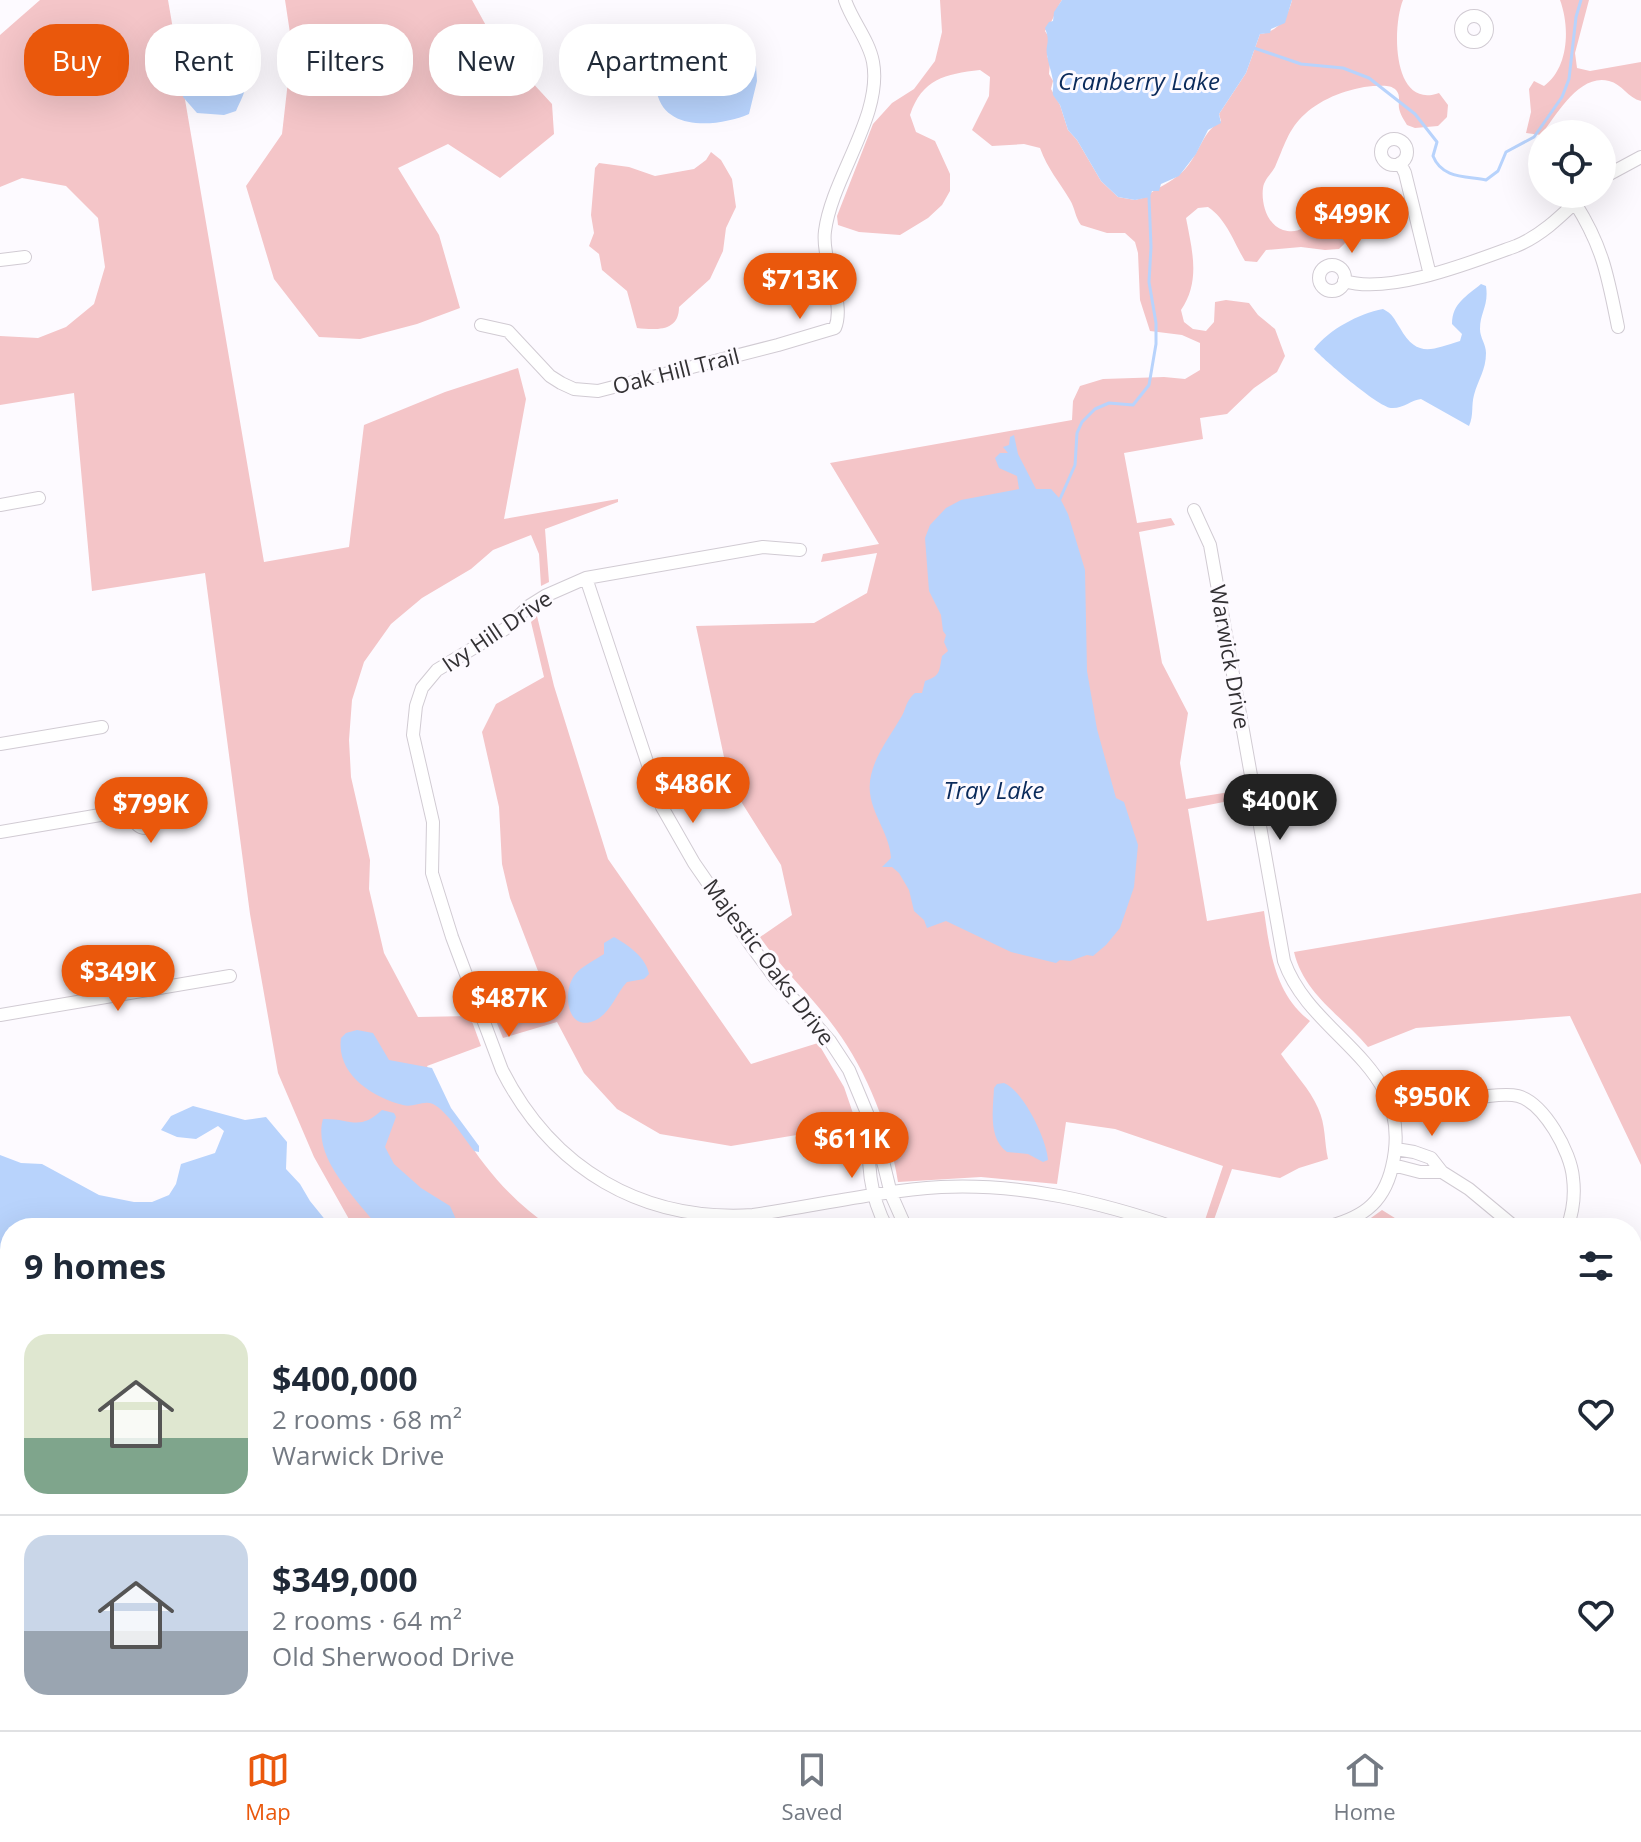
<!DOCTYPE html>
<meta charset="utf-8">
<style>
body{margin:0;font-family:"Open Sans",sans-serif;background:#f2f2f3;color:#1f2937;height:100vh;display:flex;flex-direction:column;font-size:30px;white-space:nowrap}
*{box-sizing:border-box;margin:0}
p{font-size:26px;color:#747a83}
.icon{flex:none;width:44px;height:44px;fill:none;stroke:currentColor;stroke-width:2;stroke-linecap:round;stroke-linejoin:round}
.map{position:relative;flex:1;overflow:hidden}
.drawer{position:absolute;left:0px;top:1218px;width:1642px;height:512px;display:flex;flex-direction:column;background:#fff;border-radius:32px 32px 0 0;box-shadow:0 8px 32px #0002}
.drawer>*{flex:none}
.guide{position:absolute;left:24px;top:24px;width:800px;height:72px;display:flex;gap:16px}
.buttons{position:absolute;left:1528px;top:120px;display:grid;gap:16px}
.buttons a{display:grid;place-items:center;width:88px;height:88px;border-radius:50%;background:#fff;box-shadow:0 8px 32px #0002;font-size:40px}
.price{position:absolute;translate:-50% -68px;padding:0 18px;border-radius:28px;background:#ea580c;color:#fff;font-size:26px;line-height:52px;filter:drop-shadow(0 2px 4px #0008)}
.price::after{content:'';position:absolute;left:50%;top:48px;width:24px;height:18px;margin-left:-12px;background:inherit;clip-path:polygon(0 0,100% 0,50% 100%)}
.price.active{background:#222;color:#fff}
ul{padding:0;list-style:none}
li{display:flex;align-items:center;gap:24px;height:200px;padding:0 24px}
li+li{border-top:2px solid #e0e1e3}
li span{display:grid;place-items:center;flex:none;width:224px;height:160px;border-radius:24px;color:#555}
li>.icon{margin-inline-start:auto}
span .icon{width:96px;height:96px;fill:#fffc;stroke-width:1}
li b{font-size:34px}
h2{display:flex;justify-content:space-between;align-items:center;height:96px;padding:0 24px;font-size:34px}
.tag{padding:0 28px;border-radius:32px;background:#fff;box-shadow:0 8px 32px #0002;font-size:28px;line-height:72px}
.tag.active{background:#ea580c;color:#fff}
.dock{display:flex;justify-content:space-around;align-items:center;height:112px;border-top:2px solid #e0e1e3;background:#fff;font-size:22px;color:#747a83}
.dock a{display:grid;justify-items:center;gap:4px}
.dock .active{color:#ea580c}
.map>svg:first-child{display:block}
.green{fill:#f4c5c8}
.water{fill:#b8d3fc}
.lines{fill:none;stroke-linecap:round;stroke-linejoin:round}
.stream{stroke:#b8d3fc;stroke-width:3}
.minor-casing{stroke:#d1cbd3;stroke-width:14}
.minor{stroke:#fff;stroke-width:12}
.labels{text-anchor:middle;stroke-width:6;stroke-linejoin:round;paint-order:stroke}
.street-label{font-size:22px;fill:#333134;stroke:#fdfaff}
.water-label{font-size:24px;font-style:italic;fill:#0a2a5b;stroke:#fdfaff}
</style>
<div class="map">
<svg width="1641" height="1730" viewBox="0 0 1641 1730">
<rect width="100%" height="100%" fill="#fdfaff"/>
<path class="green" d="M40 0H168L264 562 349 547 364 425 445 392 518 368 526 399 504 519 618 499V502L545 529 549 582 541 586 539 554 531 535 493 550 471 569 422 598 391 624 364 662 352 700 349 740 351 777 370 860 369 889 384 953 418 1017 470 1016 481 1046 427 1066C459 1132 490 1186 552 1228H354L314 1157 278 1073 250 914 205 573 92 591 74 393 0 405V336L38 338 66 327 94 304 105 267 98 218 66 186 22 178 0 187V35Z
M285 0H472L495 42 552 104 554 134 500 178 448 144 398 168 439 235 460 308 417 324 360 339 319 337 274 279 246 186 282 134 292 46Z
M940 0H1062C1054 12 1055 19 1045 31L1050 39 1047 56 1050 63 1049 74 1053 81 1051 89 1060 105 1068 130 1077 140 1101 181 1118 197 1135 200 1150 196 1149 194C1161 186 1177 179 1186 168 1200 152 1203 131 1221 121L1219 114 1246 73 1260 34C1278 32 1288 17 1292 0H1403C1392 27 1392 110 1439 93L1448 105 1447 117 1438 126 1415 128 1407 125C1404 120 1400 114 1399 108 1398 101 1401 96 1396 90 1390 84 1381 86 1373 86 1350 88 1322 98 1305 114 1288 129 1284 147 1275 167 1271 174 1264 180 1263 188 1261 203 1267 225 1283 230 1308 237 1312 213 1325 202 1330 198 1336 196 1342 194L1356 203C1361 225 1354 235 1339 249L1325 250 1301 247 1266 250 1257 262 1245 261C1233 241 1227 220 1208 207L1198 208 1186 218C1192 250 1201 281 1181 310L1184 322 1193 329 1206 331 1214 322 1215 302 1226 300 1249 303 1258 315 1275 329 1285 356 1277 372 1254 388 1227 414 1200 418 1203 439 1124 453 1137 523 1171 518 1175 525 1139 532 1162 663 1188 713 1180 763 1186 799 1242 790 1244 798 1188 809 1207 921 1264 911C1270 952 1275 994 1310 1021L1281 1054C1293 1072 1310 1089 1318 1108 1326 1125 1324 1142 1328 1159L1299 1168 1280 1178 1232 1169 1211 1228 1203 1226 1223 1166 1115 1129 1066 1122 1057 1184 981 1177 898 1182C889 1128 868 1073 835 1028 812 996 782 970 760 937L792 915 781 865 742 803 727 771 696 626 814 623 867 593 877 553 821 562 823 554 879 544 830 463 1072 420 1073 401 1080 386 1103 379 1164 377 1185 379 1200 370V343L1182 335 1150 331 1140 300 1138 253 1135 242 1125 233H1107L1081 225C1075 217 1075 208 1070 200 1059 181 1048 170 1040 148L1024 144 992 146 972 130 989 96 990 77 980 70C945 74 922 79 910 115L916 132 935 141 950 174V191L942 205 928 218 900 235 859 232 838 225 837 216 873 124 892 103 914 89 935 61 942 32Z
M1560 0H1589L1575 53 1577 68 1590 71 1641 62V101C1628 98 1622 84 1609 81 1579 73 1556 116 1541 135L1526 133 1531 112 1529 89 1534 81 1544 86C1569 68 1570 27 1560 0Z
M711 152 721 160 732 179 736 207 726 228 723 251 710 279 679 307C679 332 656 330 637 328L627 291 602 270 599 254 589 246 594 233 591 215 595 168 599 163 629 167 655 176 694 169 706 160Z
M537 616 554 686 608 859 751 1064 818 1043 844 1087 857 1125 731 1146 660 1134 617 1109 584 1073 557 1022 503 1038 494 1016 537 999 543 984 510 898 502 864 499 807 482 732 496 704 544 677 531 622Z
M1641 893V1165L1570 1016 1416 1028 1368 1047C1341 1015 1304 994 1294 952Z
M1382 1210 1411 1228H1357Z
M492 1720H547L548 1730H493Z
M703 1720H771L773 1730H704Z"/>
<path class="water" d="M1062 0H1292L1285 23 1271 29 1270 33 1260 34 1246 73 1219 114 1221 123 1208 130 1196 154 1179 176 1161 184 1159 191H1152L1150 197 1135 200 1118 197 1101 181 1077 140 1068 130 1060 105 1053 95C1052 91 1054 86 1053 81 1052 73 1048 63 1047 55 1045 43 1051 44 1045 28L1049 22 1053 21 1054 12Z
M748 62 756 66 757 81 749 114C721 126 666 133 657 93L664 89 730 64Z
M229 67 239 69C251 85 243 95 236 111L224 115 197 113 183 97 182 80 187 76Z
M1481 284 1486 286C1489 306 1480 312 1480 329 1480 338 1486 344 1486 353 1486 370 1478 380 1474 395 1471 406 1474 415 1469 426L1421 399C1411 400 1403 409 1391 408 1377 406 1324 360 1314 349 1330 329 1358 314 1383 309 1393 314 1394 319 1400 328 1417 359 1433 349 1460 341L1462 334 1452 324C1452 303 1467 296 1481 284Z
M1014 435 1018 454 1036 489H1051L1061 500 1068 514 1085 570 1087 671 1097 729 1116 798 1124 802 1138 845 1134 887 1120 928 1106 945 1093 956 1087 955 1070 961 1060 960 1056 963 1011 952 946 921 927 928 924 920 914 911 909 890 899 873 892 867H882L891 858C890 837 876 820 871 799 864 769 886 743 900 719 907 709 904 703 915 693H922L925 681C941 676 939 671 942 656L948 651 944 642 946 635 943 631 941 615 929 591 925 538 930 525 946 508 961 500 1019 489 1017 476 999 468 995 458 1000 453H1008L1003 447 1009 445 1010 437Z
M614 937C628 945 646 957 649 974L644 979 627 982C616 994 611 1012 596 1020 567 1034 562 993 574 976 580 967 595 960 604 954V943Z
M357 1030 373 1033 389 1060 432 1068 451 1108 479 1146V1152L474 1151C465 1139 446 1110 433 1104 423 1100 413 1108 403 1105 372 1097 336 1074 341 1038L346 1033Z
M1004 1083C1023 1090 1047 1140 1048 1160L1043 1162 1028 1154 1007 1152C988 1138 993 1110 994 1088L997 1084Z
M193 1106 245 1120 266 1117 287 1142 286 1169 300 1184 310 1201 327 1222 329 1228H10V1355L0 1362V1155L21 1163 42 1164 99 1195 134 1202H152L169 1195 176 1184 181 1164 215 1153 224 1131 218 1126 196 1139 177 1137 161 1130 171 1116Z
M382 1110 394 1113 396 1117 385 1147 394 1164 421 1188 450 1206 460 1228H379C356 1198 312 1158 323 1119 350 1118 359 1132 382 1110Z"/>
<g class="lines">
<path class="stream" d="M1254 48 1301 64 1343 68 1369 78 1415 114 1437 142 1433 156C1442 179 1467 176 1486 180L1498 171 1506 152 1534 137 1562 97 1569 79 1576 17 1581 0
M1060 499 1075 465 1077 433 1082 422 1095 409 1109 403 1133 405 1149 385 1156 344V323L1149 282 1151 247 1149 197"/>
<g class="minor-casing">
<path id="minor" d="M1461 29a13 13 0 1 1 26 0a13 13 0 1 1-26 0Z
M1381 152a13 13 0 1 1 26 0a13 13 0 1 1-26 0Z
M1400 163 1405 173 1430 275
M1602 178 1641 157
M1575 203C1603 247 1608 277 1618 327
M0 260 25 257
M1319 278a13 13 0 1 1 26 0a13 13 0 1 1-26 0Z
M1344 281C1390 295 1472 262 1516 246 1543 235 1564 213 1584 194
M481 325 508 331 550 376 561 383 574 389 598 391 778 345 835 328C846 302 821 261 825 231 832 177 883 115 873 62 869 40 852 21 845 0
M0 505 39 498
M1194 510 1210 545 1284 961C1312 1040 1417 1064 1392 1167 1383 1206 1359 1219 1323 1228
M800 550 763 547 586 578 545 596 529 606 505 629 437 670 422 688 416 706 413 735 433 822 432 873 452 937 502 1070C552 1169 642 1222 753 1215 815 1206 878 1191 941 1187 1022 1183 1100 1202 1176 1228
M586 578 662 807 694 863 750 944 775 978 830 1041 849 1070 877 1137 891 1194 906 1228
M0 744 102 727
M133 815a13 13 0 1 1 26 0a13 13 0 1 1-26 0Z
M0 832 106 814 133 813
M0 1015 230 976
M1480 1097C1492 1096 1506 1093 1518 1096 1544 1103 1571 1152 1573 1178 1575 1194 1573 1212 1567 1228
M870 1125C867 1161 869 1195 887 1228
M1396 1149 1414 1152 1431 1158 1442 1172 1469 1189 1516 1228
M1393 1165 1420 1172H1442
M1632 1334 1641 1340
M1632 1364 1641 1417
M1632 1452 1641 1451
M0 1679 10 1685
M244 1720 246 1730
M613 1720 615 1730
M901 1720 902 1730
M1168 1720 1171 1730
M1442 1720 1444 1730"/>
</g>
<use href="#minor" class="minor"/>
</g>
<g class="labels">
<g class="street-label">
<text transform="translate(676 371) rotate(-14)" y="8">Oak Hill Trail</text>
<text transform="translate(497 631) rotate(-34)" y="8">Ivy Hill Drive</text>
<text transform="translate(1230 657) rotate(80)" y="8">Warwick Drive</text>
<text transform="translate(769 962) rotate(53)" y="8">Majestic Oaks Drive</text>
</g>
<g class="water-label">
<text x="1139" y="90">Cranberry Lake</text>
<text x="994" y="799">Tray Lake</text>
</g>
</g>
</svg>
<div class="buttons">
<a><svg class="icon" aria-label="locate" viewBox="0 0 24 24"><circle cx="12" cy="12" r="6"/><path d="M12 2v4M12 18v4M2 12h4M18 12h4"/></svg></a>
</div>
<b class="price" style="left:1352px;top:255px">$499K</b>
<b class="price" style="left:800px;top:321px">$713K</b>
<b class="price" style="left:693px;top:825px">$486K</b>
<b class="price active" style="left:1280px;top:842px">$400K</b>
<b class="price" style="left:151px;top:845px">$799K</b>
<b class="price" style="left:118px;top:1013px">$349K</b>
<b class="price" style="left:509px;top:1039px">$487K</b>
<b class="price" style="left:1432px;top:1138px">$950K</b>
<b class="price" style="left:852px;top:1180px">$611K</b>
<div class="guide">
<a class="tag active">Buy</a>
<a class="tag">Rent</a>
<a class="tag">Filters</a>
<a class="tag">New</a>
<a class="tag">Apartment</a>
</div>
<section class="drawer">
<h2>9 homes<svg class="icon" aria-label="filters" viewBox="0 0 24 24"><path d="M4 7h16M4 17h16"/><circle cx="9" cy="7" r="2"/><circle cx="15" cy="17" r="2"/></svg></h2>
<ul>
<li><span style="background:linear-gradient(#dfe7d0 65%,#7fa58c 0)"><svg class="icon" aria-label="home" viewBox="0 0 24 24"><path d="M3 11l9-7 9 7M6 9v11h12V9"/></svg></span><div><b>$400,000</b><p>2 rooms · 68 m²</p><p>Warwick Drive</p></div><svg class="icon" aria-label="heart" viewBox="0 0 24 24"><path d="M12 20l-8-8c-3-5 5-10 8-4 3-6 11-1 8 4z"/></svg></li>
<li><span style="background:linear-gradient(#c9d6e8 60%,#9aa5b1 0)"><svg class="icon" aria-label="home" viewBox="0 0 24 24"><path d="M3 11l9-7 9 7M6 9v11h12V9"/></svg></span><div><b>$349,000</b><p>2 rooms · 64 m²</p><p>Old Sherwood Drive</p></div><svg class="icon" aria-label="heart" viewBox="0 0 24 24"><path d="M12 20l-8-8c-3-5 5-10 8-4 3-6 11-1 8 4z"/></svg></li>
</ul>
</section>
</div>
<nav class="dock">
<a class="active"><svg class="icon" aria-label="map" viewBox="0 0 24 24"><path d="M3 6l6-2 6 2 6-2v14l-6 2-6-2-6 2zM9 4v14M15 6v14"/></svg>Map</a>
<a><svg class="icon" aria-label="saved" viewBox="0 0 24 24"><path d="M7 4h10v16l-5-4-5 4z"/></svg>Saved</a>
<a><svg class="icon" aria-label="home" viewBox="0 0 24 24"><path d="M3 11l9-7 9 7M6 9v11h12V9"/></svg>Home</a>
</nav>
